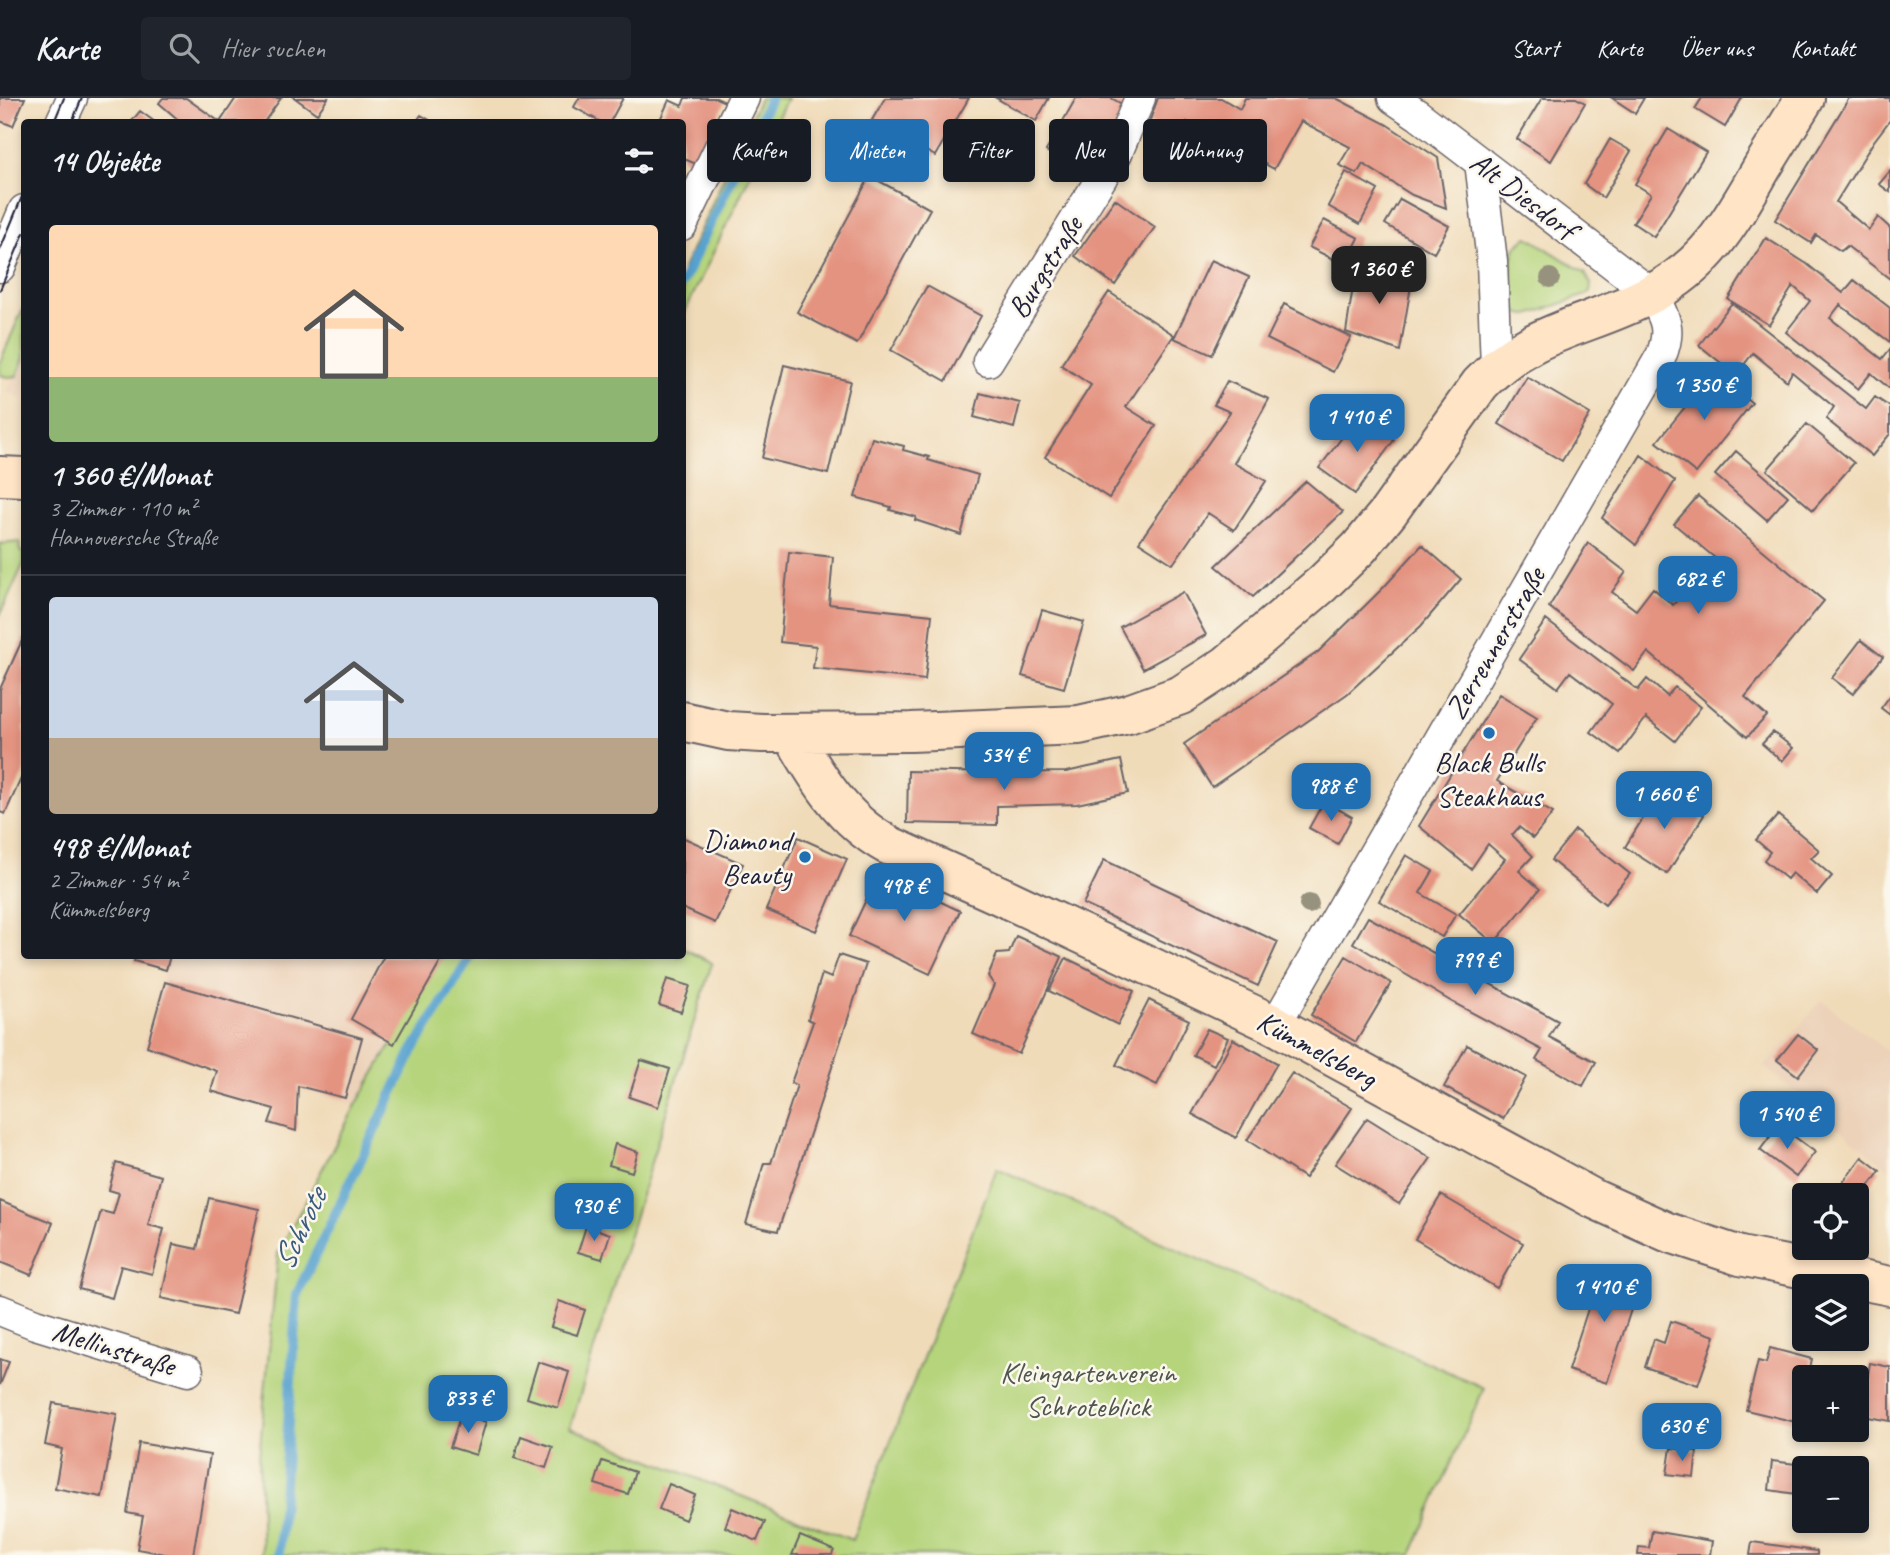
<!DOCTYPE html>
<html lang="de">
<meta charset="utf-8">
<style>
body{margin:0;font-family:Caveat,sans-serif;background:#20242c;color:#f1f3f6;height:100vh;display:flex;flex-direction:column;font-size:26px;white-space:nowrap}
*{box-sizing:border-box;margin:0}
p{font-size:23px;color:#9ea1a6}
.icon{flex:none;width:38px;height:38px;fill:none;stroke:currentColor;stroke-width:2;stroke-linecap:round;stroke-linejoin:round}
.map{position:relative;flex:1;overflow:hidden}
.sheet{position:absolute;left:21px;top:21px;width:665px;height:840px;display:flex;flex-direction:column;background:#171b24;border-radius:7px;box-shadow:0 4px 10px #0003}
.sheet>*{flex:none}
.guide{position:absolute;left:707px;top:21px;width:665px;height:63px;display:flex;gap:14px}
.buttons{position:absolute;left:1792px;top:1085px;display:grid;gap:14px}
.buttons a{display:grid;place-items:center;width:77px;height:77px;border-radius:7px;background:#171b24;box-shadow:0 4px 10px #0003;font-size:35px}
.price{position:absolute;translate:-50% -60px;padding:0 16px;border-radius:14px;background:#1f6fb2;color:#fff;font-size:23px;line-height:46px;filter:drop-shadow(0 2px 4px #0008)}
.price::after{content:'';position:absolute;left:50%;top:42px;width:21px;height:16px;margin-left:-10px;background:inherit;clip-path:polygon(0 0,100% 0,50% 100%)}
.price.selected{background:#222;color:#fff}
ul{padding:0;list-style:none}
li{display:grid;align-content:center;gap:14px;height:371px;padding:0 28px}
li+li{border-top:2px solid #363941}
li span{display:grid;place-items:center;height:217px;border-radius:7px;color:#555}
li>.icon{margin-inline-start:auto}
span .icon{width:126px;height:126px;fill:#fffc;stroke-width:1}
li b{font-size:30px}
h2{display:flex;justify-content:space-between;align-items:center;height:84px;padding:0 28px;font-size:30px}
.pill{padding:0 24px;border-radius:7px;background:#171b24;box-shadow:0 4px 10px #0003;font-size:24px;line-height:63px}
.pill.selected{background:#1f6fb2;color:#fff}
header{display:flex;align-items:center;gap:42px;box-sizing:border-box;height:98px;padding:0 35px;background:#171b24;border-bottom:2px solid #363941}
header strong{font-size:33px}
nav{display:flex;gap:38px;margin-inline-start:auto;font-size:24px}
.search{width:490px;height:63px;background:#20242c;display:flex;align-items:center;gap:18px;box-sizing:border-box;padding:0 24px;border-radius:7px;color:#9ea1a6;font-size:26px}
.map>svg:first-child{display:block}
.built{fill:#ecd2b9}
.green{fill:#b5d47b;stroke:#6c7b5b;stroke-width:2}
.lines{fill:none;stroke-linecap:round;stroke-linejoin:round}
.stream{stroke:#57a1cf;stroke-width:10}
.building{fill:#e49380}
.street-casing{stroke:#6a6367;stroke-width:33}
.secondary-casing{stroke:#6a6367;stroke-width:42}
.street{stroke:#fff;stroke-width:30}
.secondary{stroke:#ffe4c6;stroke-width:38}
.tram{stroke:#22223b;stroke-width:2}
.tree{fill:#97927e}
.poi-dot{fill:#1f6fb2;stroke:#fbf7ec;stroke-width:2.5}
.labels{text-anchor:middle;stroke-width:5;stroke-linejoin:round;paint-order:stroke}
.street-label{font-size:30px;fill:#22223b;stroke:#fbf7ec}
.poi-label{font-size:30px;fill:#22223b;stroke:#fbf7ec}
.park-label{font-size:30px;fill:#4e574e;stroke:#fbf7ec}
.water-label{font-size:32px;font-style:italic;fill:#3a5b7e;stroke:#fbf7ec}
</style>
<header>
<strong>Karte</strong>
<div class="search"><svg class="icon" aria-label="search" viewBox="0 0 24 24"><circle cx="10" cy="10" r="6"/><path d="M15 15l6 6"/></svg>Hier suchen</div>
<nav><a>Start</a><a>Karte</a><a>Über uns</a><a>Kontakt</a></nav>
</header>
<div class="map">
<svg width="1890" height="1457" viewBox="0 0 1890 1457">
<rect width="100%" height="100%" fill="#fbf7ec"/>
<filter id="ink" filterUnits="userSpaceOnUse"><feTurbulence type="fractalNoise" baseFrequency=".0143" numOctaves="2"/><feDisplacementMap in="SourceGraphic" scale="14" xChannelSelector="R" yChannelSelector="G"/><feConvolveMatrix kernelMatrix="1 2 1 2 8 2 1 2 1" color-interpolation-filters="sRGB"/></filter>
<filter id="wash" filterUnits="userSpaceOnUse"><feTurbulence type="fractalNoise" baseFrequency=".00686" numOctaves="4" result="noise"/><feDisplacementMap in="SourceGraphic" scale="28" xChannelSelector="R" yChannelSelector="G"/><feGaussianBlur stdDeviation="1.57" result="paint"/><feColorMatrix in="noise" values="0 0 0 0 0 0 0 0 0 0 0 0 0 0 0 0 0 1.4 0 .05"/><feComposite in="paint" operator="in"/></filter>
<g filter="url(#wash)">
<rect width="100%" height="100%" fill="#f0dbb9"/>
<path class="built" d="M24 254V302L7 294Z
M168 858H443L356 1007 142 950Z
M1822 902 1890 955V1072L1764 969Z"/>
<path class="green" d="M760 0H787L683 218V170Z
M1528 139 1585 175 1591 186 1590 193 1586 197 1529 217C1520 217 1516 214 1512 207 1513 185 1504 149 1528 139Z
M23 210H24V260L17 278 8 279 0 277V264Z
M19 444 20 453 24 455V465L0 517V446Z
M683 850 712 865 570 1330 852 1442 997 1070 1484 1290 1411 1457H262L259 1359 278 1155 356 1007 443 858H682Z"/>
<g class="lines">
<path class="stream" d="M682 185 770 0
M279 1457 297 1196 412 954 471 858"/>
</g>
<g id="blocks">
<path class="building" d="M0 0H25L13 28 0 23Z
M163 0H186L220 24 236 0H281L264 24H181L159 5Z
M295 0H328L317 16Z
M579 0H623L610 24H601L574 9Z
M685 0H716L725 4 696 66 682 60V24H659L669 2 682 8Z
M885 0H969L935 58 872 22Z
M996 0H1049L1036 23Z
M1076 0H1111L1127 9 1089 77 1046 53Z
M1158 0H1221L1240 11 1245 0H1336L1386 26 1438 60 1446 110 1412 97 1363 66 1357 76 1339 67 1350 49 1301 23 1274 71 1187 24 1180 40 1149 25Z
M1542 0H1576L1585 5 1551 63 1517 41Z
M1612 0H1644L1635 15Z
M1702 0H1742L1725 29 1695 11Z
M1849 0H1890V22L1874 43 1836 104 1869 132 1878 119 1890 130V181L1847 148 1841 153 1816 137 1811 145 1775 122Z
M140 13 155 24H131Z
M421 17 433 24H416Z
M1668 31 1706 54 1654 139 1633 125 1651 96 1635 86Z
M1610 41 1631 53 1603 100 1584 86Z
M1890 73V94L1879 86Z
M1346 74 1378 92 1360 126 1328 108Z
M870 78 930 111 857 246 797 214Z
M1115 101 1155 129 1115 187 1075 158Z
M1400 101 1449 128 1434 155 1385 126Z
M1324 122 1359 140 1345 167 1309 149Z
M1766 140 1807 166 1843 195 1854 182 1890 210V244L1840 207 1830 220 1882 261 1890 251V291L1871 275 1858 291 1786 234 1810 203 1793 188 1769 227 1728 201Z
M1211 162 1249 179 1212 257 1174 240Z
M1357 163 1412 182 1400 253 1346 234Z
M927 188 981 218 946 283 891 252Z
M1109 194 1174 237 1126 309 1156 328 1109 400 1045 359 1091 287 1061 267Z
M1732 205 1866 311 1875 299 1890 309V336L1872 358 1826 321 1834 309 1792 274 1787 283 1753 255 1736 277 1699 247Z
M1284 206 1351 239 1333 274 1267 241Z
M784 267 850 283 828 376 762 360Z
M1713 274 1752 305 1696 375 1657 344Z
M1527 279 1590 316 1562 363 1499 326Z
M1227 283 1269 301 1234 365 1266 383 1234 432 1208 415 1173 466 1139 444 1230 314 1214 307Z
M980 295 1020 305 1014 330 974 319Z
M1359 317 1394 342 1355 396 1319 370Z
M1807 326 1854 365 1813 412 1767 372Z
M872 340 904 348 903 352 929 359 928 362 978 377 961 437 915 422 916 419 890 412 891 409 855 399Z
M1736 353 1788 398 1767 422 1715 377Z
M1641 357 1675 383 1636 447 1602 420Z
M1306 383 1343 414 1253 499 1216 468Z
M1698 398 1824 503 1745 599 1767 618 1747 639 1648 554 1634 573 1549 509 1588 445 1626 474 1612 494 1636 512 1653 490 1673 507 1714 459 1674 426Z
M1422 447 1461 481 1421 528 1347 596 1212 689 1184 646 1318 554 1384 489Z
M789 454 833 459 829 506 932 517 925 582 813 570 816 548 780 544Z
M1183 494 1206 537 1143 571 1120 529Z
M1042 512 1084 524 1064 590 1022 578Z
M1546 522 1638 592 1647 581 1667 598 1675 589 1701 609 1675 643 1646 620 1620 655 1591 634 1612 606 1570 574 1558 590 1519 561Z
M24 538V674L5 716 0 714V591Z
M1861 542 1883 559 1853 596 1832 580Z
M1499 596 1537 619 1497 683 1553 715 1533 740 1519 729 1512 737 1533 758 1519 773 1540 791 1494 845 1459 816 1505 761 1488 746 1471 771 1419 728Z
M1890 598V617L1881 610Z
M1773 634 1793 650 1782 663 1762 646Z
M1121 662 1128 695 1077 706 997 708V727L907 725 908 673 998 675 1066 674Z
M1662 690 1704 717 1667 776 1625 749Z
M1324 703 1352 719 1338 746 1309 730Z
M1778 717 1819 752 1811 760 1832 778 1817 796 1792 775 1787 781 1764 762 1770 754 1756 742Z
M1575 732 1630 776 1605 806 1551 762Z
M682 739 743 766 715 825 682 810Z
M798 739 847 761 816 833 766 812Z
M1406 757 1433 773 1420 795 1456 816 1442 839 1379 803Z
M1104 762 1278 844 1258 888 1083 806Z
M879 774 960 813 930 876 849 838Z
M1368 819 1558 923 1549 939 1596 964 1583 988 1536 962 1542 952 1452 904 1353 845Z
M1016 838 1062 859 1019 956 973 936 994 887 988 878 997 856 1009 855Z
M839 857 866 866 778 1133 746 1126 764 1065H771L797 987 791 985 813 924 808 921 822 876 831 880Z
M136 858H170L166 872 134 863Z
M384 858H444L394 946 351 921Z
M1346 858 1391 885 1356 944 1311 917Z
M1066 860 1134 893 1118 927 1049 893Z
M667 881 690 888 681 914 659 907Z
M165 884 362 940 345 1000 298 988 296 1033 269 1025 274 1011 211 993 217 973 147 948Z
M1149 902 1189 922 1157 987 1116 967Z
M1207 931 1228 940 1214 967 1193 957Z
M1798 936 1818 952 1798 978 1777 962Z
M1233 941 1277 965 1236 1040 1192 1016Z
M1467 947 1526 979 1503 1021 1444 989Z
M641 962 670 971 658 1009 629 999Z
M1292 975 1352 1010 1305 1080 1247 1042Z
M1367 1020 1431 1060 1399 1106 1335 1066Z
M1779 1027 1815 1054 1796 1079 1760 1052Z
M615 1046 638 1054 632 1074 609 1067Z
M1862 1059 1880 1073 1860 1101 1841 1087Z
M116 1065 161 1078 148 1127 164 1131 152 1176 121 1168 112 1200 79 1191 101 1113 113 1116 119 1095 109 1092Z
M1441 1097 1523 1145 1497 1190 1415 1141Z
M209 1100 259 1111 235 1216 161 1200 173 1146 197 1151Z
M0 1103 53 1125 31 1177 0 1164Z
M586 1128 610 1136 602 1161 578 1154Z
M1602 1168 1641 1181 1607 1285 1568 1272Z
M559 1203 585 1212 577 1237 551 1229Z
M1671 1223 1715 1238 1698 1287 1645 1269 1654 1241 1664 1245Z
M1770 1250 1812 1261 1808 1279H1804V1293L1796 1324 1746 1312 1758 1263 1766 1265Z
M0 1261 9 1264 0 1287Z
M538 1264 569 1274 558 1310 527 1300Z
M1870 1265 1890 1269V1323L1857 1317 1858 1287 1866 1288Z
M53 1305 117 1316 102 1399 55 1390 62 1351 45 1347Z
M461 1316 486 1324 476 1357 450 1349Z
M521 1338 553 1349 546 1370 514 1360Z
M139 1345 210 1357 193 1457H170L137 1451 143 1418 127 1415Z
M1671 1350 1697 1353 1694 1379 1667 1376Z
M602 1363 635 1374 628 1396 595 1386Z
M1772 1363 1819 1369V1370H1804V1397L1769 1392Z
M669 1386 695 1397 685 1422 659 1411Z
M732 1410 765 1424 757 1443 725 1429Z
M1652 1433 1712 1443 1710 1457H1638L1639 1449 1649 1450Z
M800 1438 834 1452 832 1457H792Z
M1752 1444 1817 1453V1457H1750Z"/>
</g>
</g>
<g filter="url(#ink)">
<use href="#blocks" fill-opacity="0" stroke="#6a6367" stroke-width="2"/>
<g class="lines">
<g class="street-casing">
<path id="street" d="M61 24 72 0
M1480 64 1492 163 1496 269
M682 127 744 0
M0 169 24 112
M988 263 1117 55 1140 0
M1275 927 1661 258C1672 231 1665 220 1652 196L1418 17 1393 0
M0 1212 35 1226 188 1273"/>
</g>
<g class="secondary-casing">
<path id="secondary" d="M0 378 24 379
M682 623 728 633 762 635 911 634 1079 627 1128 616 1181 597 1227 567 1322 486 1359 450 1388 415 1480 286C1532 230 1591 229 1653 195 1710 165 1732 121 1763 68 1777 45 1791 23 1805 0
M792 636C817 679 842 722 888 747L1001 798 1275 927 1594 1101 1667 1134 1740 1158 1890 1188"/>
</g>
<use href="#street" class="street"/>
<use href="#secondary" class="secondary"/>
<path class="tram" d="M54 24 64 0
M72 24 82 0
M0 152 24 94
M0 192 24 135"/>
</g>
<g class="tree">
<circle cx="1550" cy="180" r="10"/>
<circle cx="1309" cy="806" r="10"/>
</g>
</g>
<g class="poi-dot">
<circle cx="1489" cy="635" r="7"/>
<circle cx="805" cy="759" r="7"/>
</g>
<g class="labels">
<g class="street-label">
<text transform="translate(1523 97) rotate(37)" y="10">Alt Diesdorf</text>
<text transform="translate(1045 169) rotate(-58)" y="10">Burgstraße</text>
<text transform="translate(1495 545) rotate(-60)" y="10">Zerrennerstraße</text>
<text transform="translate(1317 951) rotate(28)" y="10">Kümmelsberg</text>
<text transform="translate(114 1250) rotate(17)" y="10">Mellinstraße</text>
</g>
<g class="poi-label">
<text x="1489" y="674">Black Bulls<tspan x="1489" dy="34">Steakhaus</tspan></text>
<text x="791" y="752" text-anchor="end">Diamond<tspan x="791" dy="34">Beauty</tspan></text>
</g>
<g class="park-label">
<text x="1088" y="1284">Kleingartenverein<tspan x="1088" dy="34">Schroteblick</tspan></text>
</g>
<g class="water-label">
<text transform="translate(299 1131) rotate(-65)" y="11">Schrote</text>
</g>
</g>
</svg>
<div class="buttons">
<a><svg class="icon" aria-label="locate" viewBox="0 0 24 24"><circle cx="12" cy="12" r="6"/><path d="M12 2v4M12 18v4M2 12h4M18 12h4"/></svg></a>
<a><svg class="icon" aria-label="layers" viewBox="0 0 24 24"><path d="M12 4l9 5-9 5-9-5zM3 14l9 5 9-5"/></svg></a>
<a>+</a>
<a>−</a>
</div>
<b class="price selected" style="left:1379px;top:208px">1 360 €</b>
<b class="price" style="left:1704px;top:324px">1 350 €</b>
<b class="price" style="left:1357px;top:356px">1 410 €</b>
<b class="price" style="left:1698px;top:518px">682 €</b>
<b class="price" style="left:1004px;top:694px">534 €</b>
<b class="price" style="left:1331px;top:725px">988 €</b>
<b class="price" style="left:1664px;top:733px">1 660 €</b>
<b class="price" style="left:904px;top:825px">498 €</b>
<b class="price" style="left:1475px;top:899px">799 €</b>
<b class="price" style="left:1787px;top:1053px">1 540 €</b>
<b class="price" style="left:594px;top:1145px">930 €</b>
<b class="price" style="left:1604px;top:1226px">1 410 €</b>
<b class="price" style="left:468px;top:1337px">833 €</b>
<b class="price" style="left:1682px;top:1365px">630 €</b>
<div class="guide">
<a class="pill">Kaufen</a>
<a class="pill selected">Mieten</a>
<a class="pill">Filter</a>
<a class="pill">Neu</a>
<a class="pill">Wohnung</a>
</div>
<section class="sheet">
<h2>14 Objekte<svg class="icon" aria-label="filters" viewBox="0 0 24 24"><path d="M4 7h16M4 17h16"/><circle cx="9" cy="7" r="2"/><circle cx="15" cy="17" r="2"/></svg></h2>
<ul>
<li><span style="background:linear-gradient(#ffd9b3 70%,#8fb573 0)"><svg class="icon" aria-label="home" viewBox="0 0 24 24"><path d="M3 11l9-7 9 7M6 9v11h12V9"/></svg></span><div><b>1 360 €/Monat</b><p>3 Zimmer · 110 m²</p><p>Hannoversche Straße</p></div></li>
<li><span style="background:linear-gradient(#c9d6e8 65%,#b9a48a 0)"><svg class="icon" aria-label="home" viewBox="0 0 24 24"><path d="M3 11l9-7 9 7M6 9v11h12V9"/></svg></span><div><b>498 €/Monat</b><p>2 Zimmer · 54 m²</p><p>Kümmelsberg</p></div></li>
</ul>
</section>
</div>
